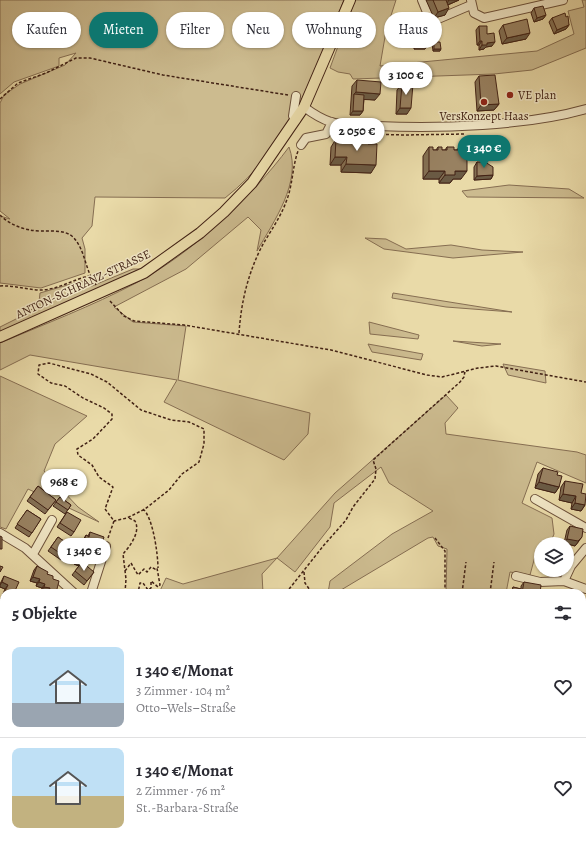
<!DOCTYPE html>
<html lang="de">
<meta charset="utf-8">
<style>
body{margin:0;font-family:Alegreya,serif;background:#f7f7f7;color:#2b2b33;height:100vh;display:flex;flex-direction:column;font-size:15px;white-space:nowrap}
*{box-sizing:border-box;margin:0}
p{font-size:13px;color:#7c7c81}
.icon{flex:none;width:22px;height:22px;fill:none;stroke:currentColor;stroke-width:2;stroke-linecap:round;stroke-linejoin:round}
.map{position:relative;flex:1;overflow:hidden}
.sheet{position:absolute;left:0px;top:589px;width:586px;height:256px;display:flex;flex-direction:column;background:#fff;border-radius:12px 12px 0 0;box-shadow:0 1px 3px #0004}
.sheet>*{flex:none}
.hud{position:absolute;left:12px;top:12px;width:562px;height:36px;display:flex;gap:8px}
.tools{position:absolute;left:534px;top:537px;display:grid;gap:8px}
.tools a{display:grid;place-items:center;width:40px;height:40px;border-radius:50%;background:#fff;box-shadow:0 1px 3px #0004;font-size:20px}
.price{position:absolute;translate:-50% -34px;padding:0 9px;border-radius:14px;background:#fff;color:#222;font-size:13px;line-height:26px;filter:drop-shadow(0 1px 2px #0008)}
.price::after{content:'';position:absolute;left:50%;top:24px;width:12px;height:9px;margin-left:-6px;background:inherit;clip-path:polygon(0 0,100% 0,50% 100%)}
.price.selected{background:#0f766e;color:#fff}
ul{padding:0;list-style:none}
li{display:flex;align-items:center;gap:12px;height:100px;padding:0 12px}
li+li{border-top:1px solid #e1e1e2}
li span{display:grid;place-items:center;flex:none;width:112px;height:80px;border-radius:8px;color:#555}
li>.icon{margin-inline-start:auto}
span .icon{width:48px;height:48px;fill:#fffc;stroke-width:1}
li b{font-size:17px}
h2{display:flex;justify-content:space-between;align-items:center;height:48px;padding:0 12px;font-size:17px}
.chip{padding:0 14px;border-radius:18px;background:#fff;box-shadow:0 1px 3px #0004;font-size:14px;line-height:36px}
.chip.selected{background:#0f766e;color:#fff}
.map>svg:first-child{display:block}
.green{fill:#ccbb8f;stroke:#866e52}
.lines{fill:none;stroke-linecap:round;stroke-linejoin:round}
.minor-casing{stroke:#6b4f39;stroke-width:10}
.major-casing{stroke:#412114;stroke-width:12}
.path{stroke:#412114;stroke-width:1.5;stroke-dasharray:3 2;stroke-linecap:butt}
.minor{stroke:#f1e7c6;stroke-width:8}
.major{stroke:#e9daa8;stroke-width:10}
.wall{fill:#836f53;stroke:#412114}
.shaded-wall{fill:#6a5a44;stroke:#412114}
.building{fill:#988161;stroke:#412114}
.poi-dot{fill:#8f2418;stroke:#f1e7c6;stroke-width:1.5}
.labels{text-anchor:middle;stroke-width:3;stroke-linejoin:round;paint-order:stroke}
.poi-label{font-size:12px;fill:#412114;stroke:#f1e7c6;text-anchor:start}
.street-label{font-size:12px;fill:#412114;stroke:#f1e7c6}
</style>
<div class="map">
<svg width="586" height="845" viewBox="0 0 586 845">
<rect width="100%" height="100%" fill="#e9daa8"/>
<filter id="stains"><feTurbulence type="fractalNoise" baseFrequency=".005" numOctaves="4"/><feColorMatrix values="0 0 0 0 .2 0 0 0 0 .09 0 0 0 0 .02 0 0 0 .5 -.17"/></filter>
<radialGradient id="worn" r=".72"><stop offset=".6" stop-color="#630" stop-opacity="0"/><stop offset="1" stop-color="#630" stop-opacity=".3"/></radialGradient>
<path class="green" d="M0 0H344C315 72 288 149 225 198L95 197 92 226 82 238 85 249V273L41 288 0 283V216L10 219 0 211V103L4 95 20 84 65 65 76 53 59 58V66L14 82 0 94Z
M355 0H396L386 31 380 66 537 51 574 34 568 11 584 7 582 0H586V48L532 70 494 74 353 79 350 74 338 72 330 68Z
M289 147C302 182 274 221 257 251L261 230 248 217 186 269 114 307 133 322 186 326 178 380 310 413 308 434 284 460 164 402 177 380 30 355 0 370V343C45 324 92 306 136 283 191 254 252 197 289 147Z
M509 185 569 189 584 198 467 197 462 191Z
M365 238 386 239 406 249 451 245 482 250 523 252 453 258 384 249Z
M133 269H143L0 337V327L28 313 39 302 40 293 81 281 92 286Z
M393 293 512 312 446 307 392 298Z
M369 322 419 335 418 339 370 334Z
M453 341 501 344 482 346Z
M368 344 423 354 421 360 372 352Z
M503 364 545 371 546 383 508 375Z
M0 376 87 416 55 444 44 471 78 507 99 522 28 489 6 529 0 527Z
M446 395 458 408 445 423 446 434 577 452 586 455V483L537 462 522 503 552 518 554 534 550 544H541V550L537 549 530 575 510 572 506 593H446L447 549 438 546 433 537 428 538 336 593H328L330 581 392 534 433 511 389 483 381 467 334 503 330 527 295 572 277 558 262 574 263 593H159L166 578 183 584 277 558 335 493Z
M582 626 586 627V659L582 657Z
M586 698V763L582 762V709Z"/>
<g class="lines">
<g class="minor-casing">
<path id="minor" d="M422 0 431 22 471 5
M471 0 474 13 484 18 563 0
M304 107C312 113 321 119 331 122 345 126 362 125 377 126 439 129 526 126 586 109
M296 120 293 116 296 96
M301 145 306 138 326 134 332 122
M535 499 586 528
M0 533 25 548 74 593
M33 554 52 520
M516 576 540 582 564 581 586 589
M564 581 571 566 586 548
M91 593 106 546
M0 603 4 606
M0 643 4 640
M0 744 4 743
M582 767 586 768
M0 841 4 845
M70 841 77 845
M180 841 186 845
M362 841 369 845
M165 845 168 841
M237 845 240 841
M320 845 322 841
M488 845 492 841"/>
</g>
<g class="major-casing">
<path id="major" d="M0 337 144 273 200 233 224 212 252 183 304 107 350 0"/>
</g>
<path class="path" d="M0 99 18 83 46 73 76 58H90L163 75 288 95
M366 134 404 135 464 134
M334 135 362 134
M0 215C8 223 19 228 30 230 43 233 64 227 74 238 86 252 85 271 96 285
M0 286C15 285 27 290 41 290 57 290 74 279 89 276
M110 301 124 316 134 321 184 325 331 350 427 375 442 377 478 368 496 366 586 382
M239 333C241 304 247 277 260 250 268 234 280 219 286 202 293 185 292 168 298 151
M143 509C153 517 158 555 158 568
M108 538 114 521 105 509 113 487 99 477 92 465 78 455 77 449 93 439 112 419V414L104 408 83 398 65 386 51 383 38 374 39 365 49 363 91 374 107 382 141 410 171 420 189 422 204 429V444L199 462 182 474 169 490 145 509 127 518 114 521
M435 538 445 551V593
M125 571 131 563 138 575 144 569 147 572 151 567 155 569 157 568 160 585 158 587 151 581V588L148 590 143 583H140L138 593
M304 572 305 583 312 593
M125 593 126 579 123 554C130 546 141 532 135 521L129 518
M126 593 128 591 131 593
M286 593 324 545 346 520 353 507 375 479 376 469 373 460 460 382 464 377 465 371
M462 593 466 562
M490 593 494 562
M553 593 555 589
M582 642 586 643
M582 656 586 657
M582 712 586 701
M582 735 586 736
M582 751 586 753
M55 845 59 841"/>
<use href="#minor" class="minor"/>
<use href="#major" class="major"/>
</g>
<path class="wall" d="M426 0H459L448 5 445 15 434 18Z
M534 8 546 15 543 19 534 22 531 13Z
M566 17 569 25 566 29 554 34 549 22 552 18Z
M503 25 526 39 502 44 499 31Z
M479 26 487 34 492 46 486 47 484 49 479 50V45H477L476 30Z
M417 30 428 33 430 42 425 49H414V34Z
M434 42 440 51H433L432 44Z
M479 76 499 104 494 110 477 111 475 82Z
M357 80 375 100 364 99 363 111 360 115H350L352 86Z
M402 84 407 114H396L397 90Z
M336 139 368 144 371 173 341 172V165H330L331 147Z
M429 147 433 150H436L438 147 442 150H445L447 147 454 150H457L459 147 461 179H453L450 183H439V179H423V156Z
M477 162 493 175 491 179 474 180V167Z
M543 468 557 475 559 487 555 493 535 488 538 474Z
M565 481 585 505 581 511 571 509 572 503 559 500 561 487Z
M38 486 56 500 45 514 27 501Z
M60 497 71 505 65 514 53 506Z
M27 510 41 519 29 537 15 528Z
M67 512 74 532 71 536 57 527Z
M570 526 579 541 575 546 564 543 567 530Z
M90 532 95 559 80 554 82 550H80L83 540 86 535 88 536Z
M58 537 71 546 61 560 48 551Z
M78 556 81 564 94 572 84 585 72 575 79 566 74 564Z
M37 566 53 579 55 593H47V592L41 591 42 588 36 586 37 583 30 581 34 570Z
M4 576 14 593H4V596H2L5 589 0 587V584Z
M524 582 540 592 545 593H511L513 587 521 589V586Z
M4 714V730L0 728V722Z
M582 768 586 789 583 794H582Z
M0 771 4 774V789L0 787Z
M103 841H120L117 845H101Z
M138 841H151L148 845H145Z
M212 841H231L228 845H219Z
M332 841H352L350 845H332Z
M389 841H395L394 843Z
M545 841H573L570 845H546L544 843Z"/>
<path class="shaded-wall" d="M449 0H459L445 6Z
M449 8 445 15 434 18 438 12Z
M546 15 543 19 534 22 537 18Z
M569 25 566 29 554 34 557 30Z
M530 33 526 39 502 44 507 38Z
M480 41H482L479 45H477Z
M428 42H430L425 49H414L417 45Z
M495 42 492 46 486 47 484 49 479 50 482 45 487 43Z
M434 49H441L440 51H433Z
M356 92 380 94 375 100 354 99V94Z
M499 104 494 110 477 111 481 105Z
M400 108H411L407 114H396Z
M353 111H363L360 115H350Z
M335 157H347L341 165H330Z
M346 164 376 165 371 173 341 172Z
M429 171H445L439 179H423Z
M455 171H467L461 179H453L450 183H439L445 175Z
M493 175 491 179 474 180 477 176Z
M539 482 559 487 555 493 535 488Z
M563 494 576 496 572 503 559 500Z
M575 503 585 505 581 511 571 509Z
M582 537 575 546 564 543 567 539Z
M82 546H85L82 550H80Z
M83 550 98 555 95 559 80 554Z
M76 562 81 564 79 566 74 564Z
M33 577 40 579 37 583 30 581Z
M2 582 8 585 5 589 0 587V585Z
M39 582 45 584 42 588 36 586Z
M44 587 50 588 47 592 41 591Z
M49 591 56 593H48Z
M1 660 4 661V667H0Z
M1 723 4 724V730L0 728V724Z"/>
<path class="building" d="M433 0H446L449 8 438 12Z
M543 6 546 15 537 18 534 8Z
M565 13 566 17 568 16 569 25 557 30 552 18Z
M527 19 530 33 507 38 503 25Z
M479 26H487V34L494 33 495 42 487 43V45H482V41H480Z
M417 30H428V33H430V42H428V45H417Z
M434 42H440L441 49H434Z
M495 75 499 104 481 105 479 76Z
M357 80 381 82 380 94 356 92Z
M402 84H413L411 108H400Z
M354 94 364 95 363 111H353Z
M336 139 368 140V144H377L376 165 346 164 347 157H335Z
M429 147H433V150H438V147H442V150H447V147H454V150H459V147H463V150H467V171H455V175H445V171H429Z
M477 162H485L493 167V175L477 176Z
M543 468 558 472 557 475 562 476 559 487 539 482Z
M565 481 583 484 581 493 586 494 585 505 575 503 576 496 563 494Z
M38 486 56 500 48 510 30 497Z
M60 497 71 505 68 510 56 502Z
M27 510 41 519 32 533 17 524Z
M67 512 81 520 74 532 60 523Z
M570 526 583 529 582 537 578 541 567 539Z
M90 532 104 537 98 555 83 550 85 546H82L86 535 89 537Z
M0 536 2 537V549H0Z
M58 537 71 546 64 556 51 547Z
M78 556 83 558 81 564 76 562Z
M82 562 94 572 87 581 75 571Z
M0 566 3 567 0 572Z
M37 566 48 572 47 574 53 576V579L59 581 56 593 49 591 50 588 44 587 45 584 39 582 40 579 33 577Z
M4 576 19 582 14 593H9L5 591 8 585 2 582Z
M524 582 541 585 540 593H522Z
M513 587 521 589 520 593H512Z
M1 648 4 649V661L1 660 0 671V660Z
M4 715V724L1 723Z
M582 768 586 771V789L585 790 582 788Z
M0 771 4 774V783L1 781 0 782Z
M23 841H27L31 843 30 845H22L21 844Z
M104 841H120L117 845H107L103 842Z
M294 841H308L313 844V845H293Z
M335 841H352L350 845H335Z
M356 841 363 845H354Z
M441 841H454L451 845H443L440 843Z
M505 841H525L530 845H506L504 843Z
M553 841H568L564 845H558Z
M414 842 418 845H412Z"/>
<g class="poi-dot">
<circle cx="510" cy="95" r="4"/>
<circle cx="484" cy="102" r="4"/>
</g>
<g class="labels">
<g class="poi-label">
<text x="518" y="99">VE plan</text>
<text x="484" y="120" text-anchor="middle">VersKonzept Haas</text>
</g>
<g class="street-label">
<text transform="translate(83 284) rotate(-25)" y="4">ANTON-SCHRANZ-STRASSE</text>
</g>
</g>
<rect width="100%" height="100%" filter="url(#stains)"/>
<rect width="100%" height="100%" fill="url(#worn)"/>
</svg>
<div class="tools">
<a><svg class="icon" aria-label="layers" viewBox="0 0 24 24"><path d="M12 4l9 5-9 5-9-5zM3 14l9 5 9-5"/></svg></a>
</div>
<b class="price" style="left:406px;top:96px">3 100 €</b>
<b class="price" style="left:357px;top:152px">2 050 €</b>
<b class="price selected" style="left:484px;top:169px">1 340 €</b>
<b class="price" style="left:64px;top:503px">968 €</b>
<b class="price" style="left:84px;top:572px">1 340 €</b>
<div class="hud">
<a class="chip">Kaufen</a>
<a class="chip selected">Mieten</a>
<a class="chip">Filter</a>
<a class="chip">Neu</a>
<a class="chip">Wohnung</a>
<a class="chip">Haus</a>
</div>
<section class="sheet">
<h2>5 Objekte<svg class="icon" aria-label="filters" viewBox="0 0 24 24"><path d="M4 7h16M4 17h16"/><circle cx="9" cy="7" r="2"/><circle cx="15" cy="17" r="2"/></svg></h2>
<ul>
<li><span style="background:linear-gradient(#bfe0f5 70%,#9aa5b1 0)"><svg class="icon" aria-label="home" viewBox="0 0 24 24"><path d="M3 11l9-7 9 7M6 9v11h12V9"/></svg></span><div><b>1 340 €/Monat</b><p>3 Zimmer · 104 m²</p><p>Otto–Wels–Straße</p></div><svg class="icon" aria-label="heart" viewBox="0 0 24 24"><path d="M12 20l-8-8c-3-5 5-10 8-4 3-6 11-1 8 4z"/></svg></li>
<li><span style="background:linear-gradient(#bfe0f5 60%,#c2b280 0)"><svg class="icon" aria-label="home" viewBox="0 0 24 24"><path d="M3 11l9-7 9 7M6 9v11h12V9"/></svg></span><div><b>1 340 €/Monat</b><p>2 Zimmer · 76 m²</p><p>St.-Barbara-Straße</p></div><svg class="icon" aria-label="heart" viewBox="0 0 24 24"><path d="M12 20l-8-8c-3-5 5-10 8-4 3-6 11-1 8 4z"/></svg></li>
</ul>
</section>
</div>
